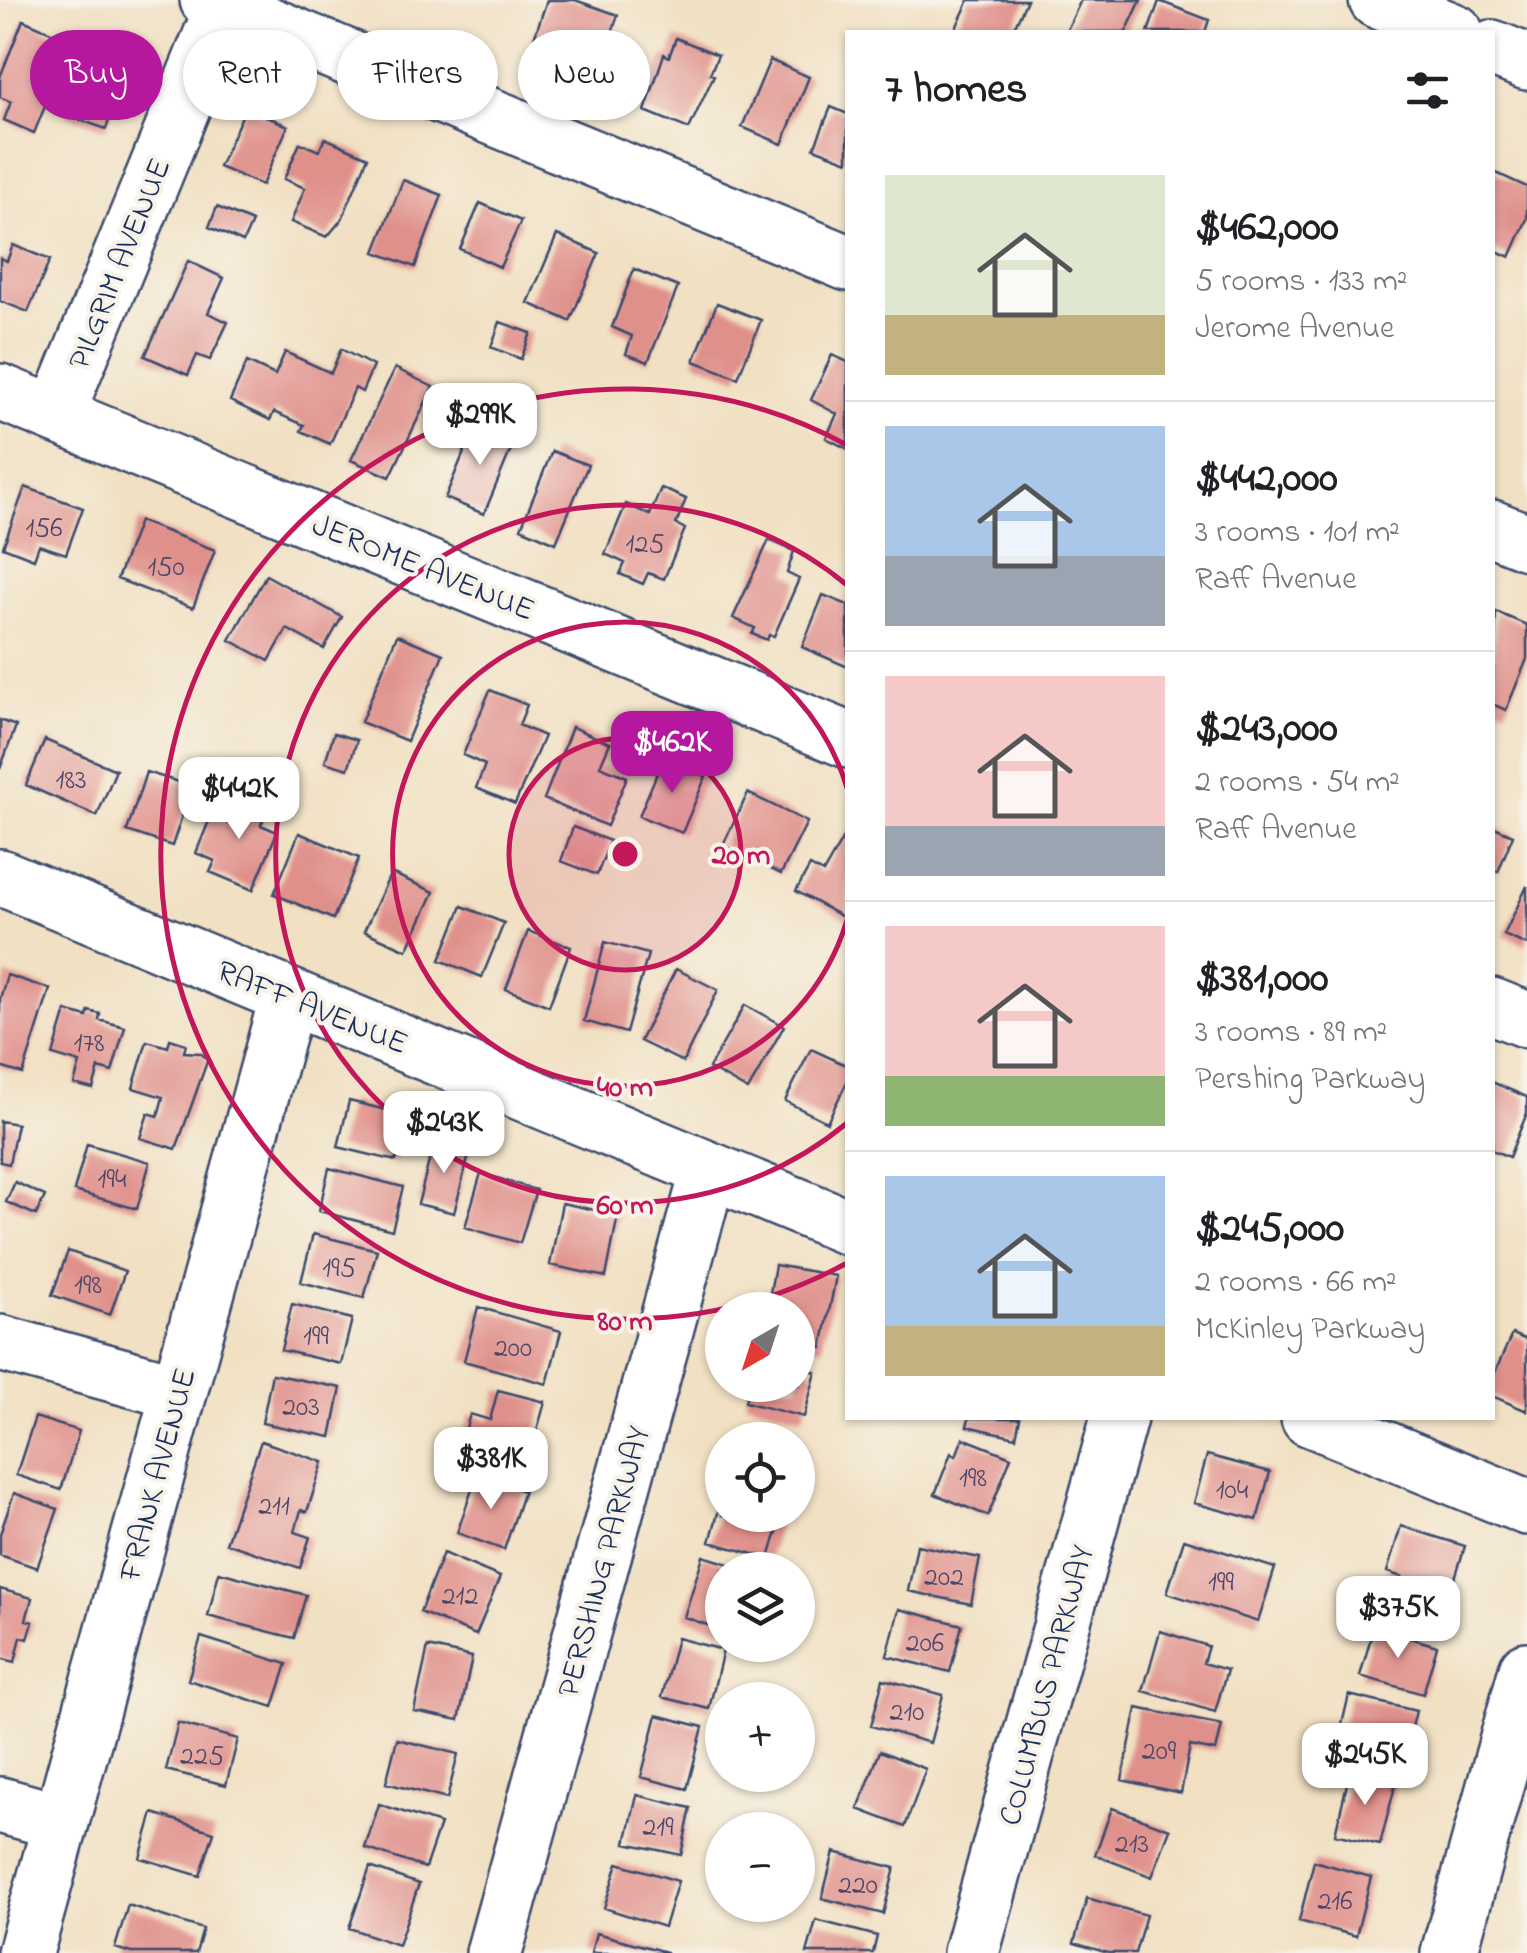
<!DOCTYPE html>
<meta charset="utf-8">
<style>
body{margin:0;font-family:"Indie Flower",sans-serif;background:#f2f2f2;color:#202124;height:100vh;display:flex;flex-direction:column;font-size:38px;white-space:nowrap}
*{box-sizing:border-box;margin:0}
p{font-size:32px;color:#757577}
.icon{flex:none;width:55px;height:55px;fill:none;stroke:currentColor;stroke-width:2;stroke-linecap:round;stroke-linejoin:round}
.map{position:relative;flex:1;overflow:hidden}
.side{position:absolute;left:845px;top:30px;width:650px;height:1390px;display:flex;flex-direction:column;background:#fff;border-radius:0px;box-shadow:0 2px 8px #0004}
.side>*{flex:none}
.guide{position:absolute;left:30px;top:30px;width:665px;height:90px;display:flex;gap:20px}
.needle{width:65px;rotate:219deg}
.tools{position:absolute;left:705px;top:1292px;display:grid;gap:20px}
.tools a{display:grid;place-items:center;width:110px;height:110px;border-radius:50%;background:#fff;box-shadow:0 2px 8px #0004;font-size:50px}
.price{position:absolute;translate:-50% -85px;padding:0 22px;border-radius:20px;background:#fff;color:#222;font-size:32px;line-height:65px;filter:drop-shadow(0 2px 5px #0008)}
.price::after{content:'';position:absolute;left:50%;top:60px;width:30px;height:22px;margin-left:-15px;background:inherit;clip-path:polygon(0 0,100% 0,50% 100%)}
.price.active{background:#b5179e;color:#fff}
ul{padding:0;list-style:none}
li{display:flex;align-items:center;gap:30px;height:250px;padding:0 40px}
li+li{border-top:2px solid #e0e0e0}
li span{display:grid;place-items:center;flex:none;width:280px;height:200px;border-radius:0px;color:#555}
li>.icon{margin-inline-start:auto}
span .icon{width:120px;height:120px;fill:#fffc;stroke-width:1}
li b{font-size:42px}
h2{display:flex;justify-content:space-between;align-items:center;height:120px;padding:0 40px;font-size:42px}
.chip{padding:0 35px;border-radius:45px;background:#fff;box-shadow:0 2px 8px #0004;font-size:35px;line-height:90px}
.chip.active{background:#b5179e;color:#fff}
.map>svg:first-child{display:block}
.building{fill:#e0908b}
.lines{fill:none;stroke-linecap:round;stroke-linejoin:round}
.minor-casing{stroke:#3b4a6d;stroke-width:60}
.minor{stroke:#fff;stroke-width:55}
.ring{fill:none;stroke:#c2185b;stroke-width:5}
.labels{text-anchor:middle;stroke-width:8;stroke-linejoin:round;paint-order:stroke}
.number-label{font-size:28px;fill:#4c4769}
.street-label{font-size:32px;fill:#1b2f5e;stroke:#f7f3e8}
.centre{fill:#c2185b;stroke:#f7f3e8;stroke-width:5}
.ring-label{font-size:30px;text-anchor:middle;font-weight:bold;fill:#c2185b;stroke:#f7f3e8;stroke-width:8;stroke-linejoin:round;paint-order:stroke}
</style>
<div class="map">
<svg width="1527" height="1953" viewBox="0 0 1527 1953">
<rect width="100%" height="100%" fill="#f7f3e8"/>
<filter id="ink" filterUnits="userSpaceOnUse"><feTurbulence type="fractalNoise" baseFrequency=".01" numOctaves="2"/><feDisplacementMap in="SourceGraphic" scale="20" xChannelSelector="R" yChannelSelector="G"/><feConvolveMatrix kernelMatrix="1 2 1 2 8 2 1 2 1" color-interpolation-filters="sRGB"/></filter>
<filter id="wash" filterUnits="userSpaceOnUse"><feTurbulence type="fractalNoise" baseFrequency=".0048" numOctaves="4" result="noise"/><feDisplacementMap in="SourceGraphic" scale="40" xChannelSelector="R" yChannelSelector="G"/><feGaussianBlur stdDeviation="2.25" result="paint"/><feColorMatrix in="noise" values="0 0 0 0 0 0 0 0 0 0 0 0 0 0 0 0 0 1.4 0 .05"/><feComposite in="paint" operator="in"/></filter>
<g filter="url(#wash)">
<rect width="100%" height="100%" fill="#f1e0c2"/>
<g id="blocks">
<path class="building" d="M547 0H575L618 15 602 62 534 38Z
M969 0H1027L1012 32H966L956 28Z
M1081 0H1141L1126 32H1066Z
M1159 1 1209 20 1205 32H1148Z
M23 20 72 41 34 133 4 120 11 102 0 97V77Z
M676 38 718 55 710 74 714 75 689 129 645 111 664 54 669 57Z
M91 46 131 60 106 129 66 115Z
M770 60 809 77 782 144 742 127Z
M246 107 288 126 262 185 219 167Z
M831 107 848 114V161L814 148Z
M325 138 368 157 342 219 327 237 291 222 305 188 284 179 300 143 319 151Z
M1492 171 1527 187V219L1510 257 1492 249Z
M403 180 442 195 415 267 375 252Z
M480 203 521 221 500 267 460 249Z
M217 207 252 222 243 242 209 227Z
M557 235 599 253 570 321 528 303Z
M13 245 50 260 28 312 0 301V258L7 261Z
M188 261 224 278 208 313 228 322 210 360 197 355 188 375 145 356Z
M634 269 678 287 648 362 626 354 632 336 612 327Z
M717 303 761 320 738 378 694 361Z
M500 322 531 333 521 359 491 347Z
M341 349 373 366 362 392 355 388 330 444 301 431 304 425 274 412 270 420 230 401 247 362 275 375 285 352 331 373Z
M832 355 848 362V449L826 438 837 414 811 400Z
M395 368 433 387 390 477 351 460Z
M477 421 516 437 484 514 445 498Z
M552 451 588 465 556 543 521 528Z
M25 487 83 508 66 554 39 545 34 559 3 547Z
M661 488 686 499 676 524 685 529 664 579 648 573 643 584 620 574 625 563 605 554 626 504 650 515Z
M139 521 215 550 193 608 117 579Z
M769 540 794 551 787 573 799 579 774 636 769 635 767 640 752 634 755 628 733 618Z
M266 575 342 617 324 649 287 629 269 661 230 640Z
M823 595 848 605V667L802 647Z
M1496 612 1527 625V659L1506 710 1492 704Z
M397 635 443 654 407 741 361 722Z
M490 690 527 705 519 725 544 736 515 804 476 788 485 765 463 755Z
M0 720 16 726 0 769Z
M572 727 610 743 600 766 627 777 607 826 544 799Z
M334 733 357 740 348 769 325 762Z
M45 740 116 770 97 816 26 785Z
M663 759 706 776 682 833 639 816Z
M146 772 192 786 172 846 127 831Z
M244 791 270 802 261 825 277 832 253 890 210 872 215 861 196 853 211 816 230 824Z
M748 793 807 822 781 874 723 845Z
M1492 826 1513 835 1498 872 1492 870Z
M573 827 610 841 597 875 561 861Z
M848 829V920L796 891 810 866 823 873Z
M299 833 359 858 333 919 274 894Z
M391 873 434 892 407 950 364 931Z
M1527 886V945L1504 935Z
M462 906 504 923 482 977 440 960Z
M528 931 571 947 549 1006 506 989Z
M605 942 648 954 626 1033 584 1021Z
M676 969 718 990 683 1062 640 1041Z
M7 975 50 989 23 1074 0 1067V999Z
M745 1005 784 1026 748 1090 709 1068Z
M66 1011 87 1017 89 1011 100 1014 99 1020 125 1027 112 1072 99 1068 93 1089 74 1084 80 1063 53 1055Z
M170 1039 186 1044 184 1052 200 1053 208 1059 176 1149 140 1138 148 1113 158 1116 163 1097 133 1088 147 1041 168 1047Z
M811 1049 848 1066V1080L827 1122 785 1101Z
M1492 1082 1527 1097V1113L1509 1157 1492 1150Z
M349 1101 407 1115 396 1161 338 1147Z
M0 1121 17 1124 9 1164 0 1162Z
M435 1138 471 1147 454 1213 418 1204Z
M87 1144 150 1162 137 1209 74 1191Z
M329 1168 403 1187 392 1230 319 1211Z
M481 1173 536 1190 520 1243 465 1227Z
M15 1182 45 1196 36 1215 6 1202Z
M562 1203 618 1215 606 1277 550 1265Z
M313 1234 377 1250 364 1298 301 1282Z
M68 1251 125 1271 110 1315 52 1295Z
M775 1265 836 1276 822 1348 798 1343V1310H767Z
M292 1304 352 1319 341 1364 281 1350Z
M478 1307 561 1331 547 1384 464 1361Z
M1512 1334 1527 1340V1411L1492 1396V1379Z
M798 1367 816 1372 804 1417 745 1402 749 1385H798Z
M272 1374 341 1388 331 1437 262 1423Z
M498 1390 545 1402 528 1463 461 1446 470 1414 490 1420Z
M35 1417 79 1431 61 1490 16 1475Z
M969 1418H1020L1016 1437 967 1426Z
M739 1430 772 1439V1440H737Z
M963 1438 1011 1457 988 1516 935 1494 951 1453 956 1456Z
M261 1441 323 1462 307 1512 301 1510 295 1532 310 1537 300 1568 226 1543Z
M1207 1455 1270 1472 1257 1520 1194 1503Z
M477 1475 524 1491 504 1550 457 1533Z
M14 1493 58 1509 37 1568 0 1555V1534Z
M721 1502 722 1515H782L769 1558 710 1542Z
M1401 1526 1465 1546 1441 1623 1393 1607 1402 1577 1387 1572Z
M1184 1539 1275 1568 1258 1622 1167 1593Z
M917 1545 980 1558 971 1604 908 1591Z
M443 1553 500 1577 476 1635 420 1612Z
M703 1556 746 1569 722 1570V1630L684 1617Z
M219 1572 306 1595 294 1638 208 1616Z
M0 1589 32 1598 26 1620 33 1622 28 1639 21 1637 15 1662 0 1658Z
M899 1609 962 1625 950 1672 887 1656Z
M1374 1627 1437 1646 1423 1694 1360 1676Z
M1160 1631 1208 1646 1203 1663 1227 1670 1215 1712 1143 1691Z
M201 1637 287 1664 273 1707 188 1680Z
M677 1638 723 1650 709 1709 662 1697Z
M428 1647 472 1657 459 1720 414 1711Z
M883 1679 943 1695 930 1743 871 1726Z
M1349 1695 1416 1711 1402 1769 1335 1753Z
M1137 1708 1222 1725 1216 1751 1190 1746 1181 1793 1122 1780Z
M657 1715 703 1727 687 1789 641 1777Z
M178 1723 238 1739 226 1785 166 1770Z
M397 1739 458 1754 447 1799 386 1783Z
M880 1751 926 1769 905 1827 858 1809Z
M1350 1771 1396 1782 1380 1845 1335 1834Z
M637 1795 691 1808 681 1855 626 1843Z
M379 1804 440 1824 425 1868 365 1848Z
M1112 1808 1170 1829 1152 1877 1095 1855Z
M153 1813 214 1832 200 1876 140 1858Z
M834 1852 895 1868 883 1914 822 1898Z
M1314 1861 1371 1877 1356 1936 1299 1921Z
M618 1863 678 1881 664 1927 604 1908Z
M370 1867 419 1884 398 1945 349 1928Z
M1087 1898 1146 1915 1135 1953H1108L1074 1943Z
M128 1905 203 1929 196 1953H131L115 1948Z
M816 1920 877 1936 873 1953H807Z
M596 1933 666 1952V1953H591Z"/>
</g>
</g>
<g filter="url(#ink)">
<use href="#blocks" fill-opacity="0" stroke="#3b4a6d" stroke-width="2.5"/>
<g class="lines">
<g class="minor-casing">
<path id="minor" d="M208 0 848 263
M1377 0 1455 32
M1492 48 1527 62
M0 392 848 740
M56 415 226 0
M1492 528 1527 542
M0 877 848 1227
M1492 1006 1527 1020
M0 1343 179 1392
M1309 1418 1527 1507
M0 1805 61 1822
M25 1953 288 996
M494 1953 709 1170
M971 1953 1119 1418
M1449 1953 1527 1670"/>
</g>
<use href="#minor" class="minor"/>
</g>
</g>
<circle cx="625" cy="854" r="116" fill="#c2185b" fill-opacity=".12"/>
<g class="ring">
<circle cx="625" cy="854" r="116"/>
<path d="M847 920A232 232 0 1 1 847 788"/>
<path d="M847 1123A349 349 0 1 1 847 585"/>
<path d="M847 1263A465 465 0 1 1 847 445"/>
</g>
<g class="labels">
<g class="number-label">
<text x="44" y="536">156</text>
<text x="645" y="552">125</text>
<text x="166" y="575">150</text>
<text x="71" y="788">183</text>
<text x="89" y="1051">178</text>
<text x="112" y="1187">194</text>
<text x="339" y="1276">195</text>
<text x="88" y="1293">198</text>
<text x="316" y="1344">199</text>
<text x="513" y="1356">200</text>
<text x="301" y="1415">203</text>
<text x="973" y="1486">198</text>
<text x="1232" y="1498">104</text>
<text x="274" y="1514">211</text>
<text x="944" y="1585">202</text>
<text x="1221" y="1590">199</text>
<text x="460" y="1604">212</text>
<text x="925" y="1651">206</text>
<text x="907" y="1720">210</text>
<text x="1159" y="1759">209</text>
<text x="202" y="1764">225</text>
<text x="658" y="1835">219</text>
<text x="1132" y="1852">213</text>
<text x="858" y="1893">220</text>
<text x="1335" y="1909">216</text>
</g>
<g class="street-label">
<text transform="translate(118 263) rotate(-68)" y="11">PILGRIM AVENUE</text>
<text transform="translate(424 566) rotate(22)" y="11">JEROME AVENUE</text>
<text transform="translate(313 1006) rotate(22)" y="11">RAFF AVENUE</text>
<text transform="translate(156 1474) rotate(-75)" y="11">FRANK AVENUE</text>
<text transform="translate(602 1561) rotate(-75)" y="11">PERSHING PARKWAY</text>
<text transform="translate(1045 1685) rotate(-75)" y="11">COLUMBUS PARKWAY</text>
</g>
</g>
<circle cx="625" cy="854" r="15" class="centre"/>
<g class="ring-label">
<text x="741" y="864">20 m</text>
<text x="625" y="1096">40 m</text>
<text x="625" y="1214">60 m</text>
<text x="625" y="1330">80 m</text>
</g>
</svg>
<div class="tools">
<a><svg class="needle" viewBox="-14 -14 28 28"><path d="M0-13l5 13h-10z" fill="#e53935"/><path d="M0 13l5-13h-10z" fill="#757577"/></svg></a>
<a><svg class="icon" aria-label="locate" viewBox="0 0 24 24"><circle cx="12" cy="12" r="6"/><path d="M12 2v4M12 18v4M2 12h4M18 12h4"/></svg></a>
<a><svg class="icon" aria-label="layers" viewBox="0 0 24 24"><path d="M12 4l9 5-9 5-9-5zM3 14l9 5 9-5"/></svg></a>
<a>+</a>
<a>−</a>
</div>
<b class="price" style="left:480px;top:468px">$299K</b>
<b class="price active" style="left:672px;top:796px">$462K</b>
<b class="price" style="left:239px;top:842px">$442K</b>
<b class="price" style="left:444px;top:1176px">$243K</b>
<b class="price" style="left:491px;top:1512px">$381K</b>
<b class="price" style="left:1398px;top:1661px">$375K</b>
<b class="price" style="left:1365px;top:1808px">$245K</b>
<div class="guide">
<a class="chip active">Buy</a>
<a class="chip">Rent</a>
<a class="chip">Filters</a>
<a class="chip">New</a>
</div>
<section class="side">
<h2>7 homes<svg class="icon" aria-label="filters" viewBox="0 0 24 24"><path d="M4 7h16M4 17h16"/><circle cx="9" cy="7" r="2"/><circle cx="15" cy="17" r="2"/></svg></h2>
<ul>
<li><span style="background:linear-gradient(#dfe7d0 70%,#c2b280 0)"><svg class="icon" aria-label="home" viewBox="0 0 24 24"><path d="M3 11l9-7 9 7M6 9v11h12V9"/></svg></span><div><b>$462,000</b><p>5 rooms · 133 m²</p><p>Jerome Avenue</p></div></li>
<li><span style="background:linear-gradient(#a9c7e8 65%,#9aa5b1 0)"><svg class="icon" aria-label="home" viewBox="0 0 24 24"><path d="M3 11l9-7 9 7M6 9v11h12V9"/></svg></span><div><b>$442,000</b><p>3 rooms · 101 m²</p><p>Raff Avenue</p></div></li>
<li><span style="background:linear-gradient(#f6c9c9 75%,#9aa5b1 0)"><svg class="icon" aria-label="home" viewBox="0 0 24 24"><path d="M3 11l9-7 9 7M6 9v11h12V9"/></svg></span><div><b>$243,000</b><p>2 rooms · 54 m²</p><p>Raff Avenue</p></div></li>
<li><span style="background:linear-gradient(#f6c9c9 75%,#8fb573 0)"><svg class="icon" aria-label="home" viewBox="0 0 24 24"><path d="M3 11l9-7 9 7M6 9v11h12V9"/></svg></span><div><b>$381,000</b><p>3 rooms · 89 m²</p><p>Pershing Parkway</p></div></li>
<li><span style="background:linear-gradient(#a9c7e8 75%,#c2b280 0)"><svg class="icon" aria-label="home" viewBox="0 0 24 24"><path d="M3 11l9-7 9 7M6 9v11h12V9"/></svg></span><div><b>$245,000</b><p>2 rooms · 66 m²</p><p>McKinley Parkway</p></div></li>
</ul>
</section>
</div>
